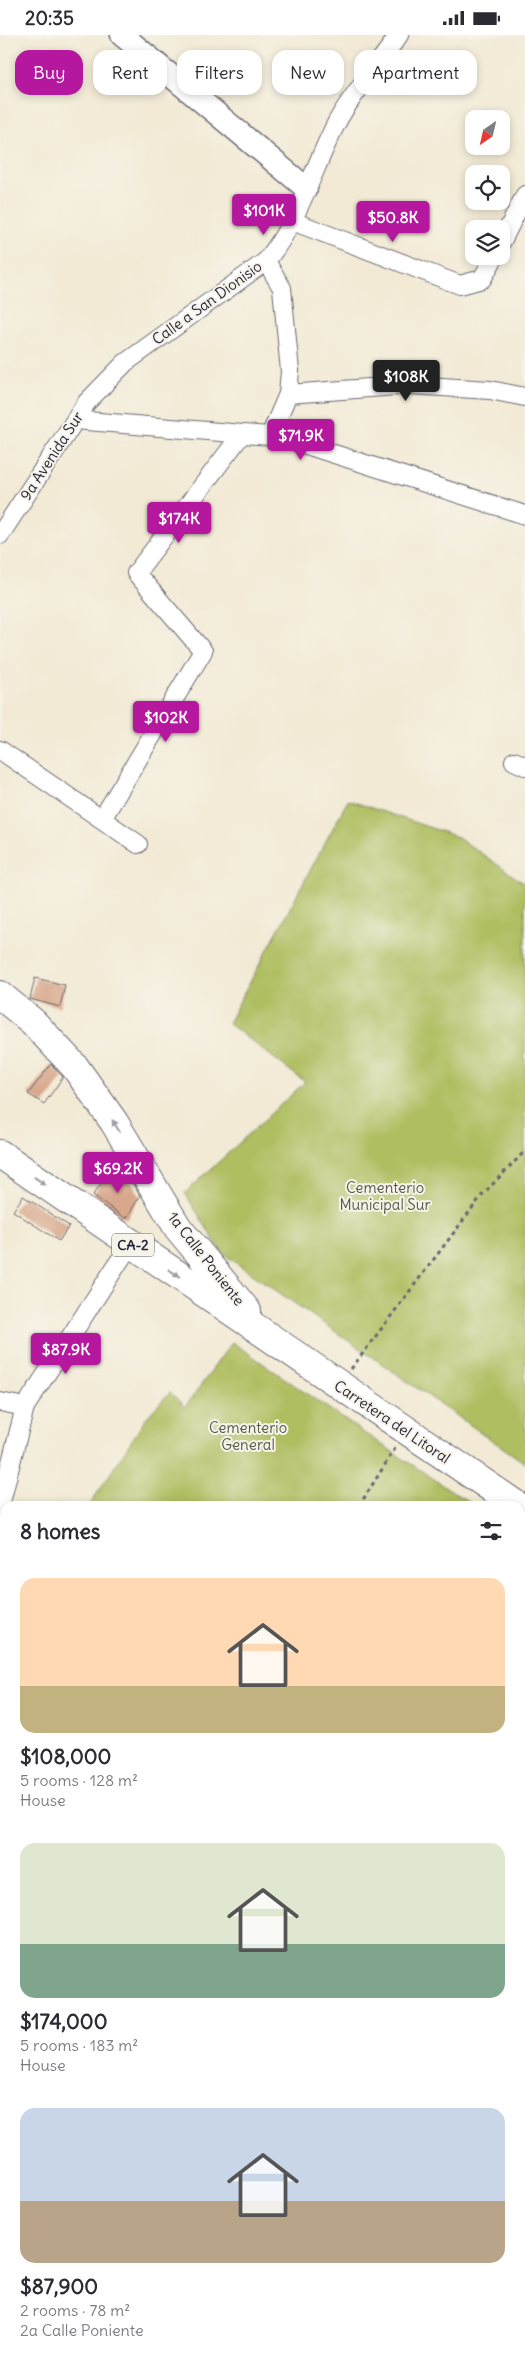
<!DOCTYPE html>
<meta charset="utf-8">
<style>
body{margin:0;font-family:Delius,sans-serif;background:#f7f7f7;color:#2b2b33;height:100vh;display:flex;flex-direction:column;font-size:19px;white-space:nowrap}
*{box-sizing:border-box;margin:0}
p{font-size:16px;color:#7c7c81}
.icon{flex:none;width:28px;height:28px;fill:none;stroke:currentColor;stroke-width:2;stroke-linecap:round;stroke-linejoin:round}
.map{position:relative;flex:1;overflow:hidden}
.details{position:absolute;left:0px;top:1466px;width:525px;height:866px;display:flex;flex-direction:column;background:#fff;border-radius:15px 15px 0 0;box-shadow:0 2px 8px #0003}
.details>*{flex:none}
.guide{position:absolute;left:15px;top:15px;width:495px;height:45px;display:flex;gap:10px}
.needle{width:32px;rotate:214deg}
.controls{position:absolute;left:465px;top:75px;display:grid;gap:10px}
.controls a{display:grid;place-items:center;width:45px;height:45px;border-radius:10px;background:#fff;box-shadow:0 2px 8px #0003;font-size:25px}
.price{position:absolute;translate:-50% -42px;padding:0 11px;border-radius:5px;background:#b5179e;color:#fff;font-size:16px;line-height:32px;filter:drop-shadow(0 1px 2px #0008)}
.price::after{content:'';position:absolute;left:50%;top:30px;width:15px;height:11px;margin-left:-8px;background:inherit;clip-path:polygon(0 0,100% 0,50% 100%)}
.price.current{background:#222;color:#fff}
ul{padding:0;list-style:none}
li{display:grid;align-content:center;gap:10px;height:265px;padding:0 20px}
li span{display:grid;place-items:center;height:155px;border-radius:15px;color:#555}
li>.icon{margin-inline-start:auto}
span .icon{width:90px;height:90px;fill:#fffc;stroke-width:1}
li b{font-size:21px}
h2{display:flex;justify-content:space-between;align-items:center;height:60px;padding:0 20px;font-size:21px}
.pill{padding:0 18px;border-radius:15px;background:#fff;box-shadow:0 2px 8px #0003;font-size:18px;line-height:45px}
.pill.current{background:#b5179e;color:#fff}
.status{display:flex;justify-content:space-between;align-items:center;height:35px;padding:0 25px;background:#fff;direction:ltr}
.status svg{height:14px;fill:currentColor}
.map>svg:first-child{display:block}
.green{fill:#afbe60;stroke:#68704e}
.forest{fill:#8ba556;stroke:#566448}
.building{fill:#d8a78c}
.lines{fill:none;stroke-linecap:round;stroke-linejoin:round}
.minor-casing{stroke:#6b6871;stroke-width:20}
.tertiary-casing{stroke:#6b6871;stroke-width:25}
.primary-casing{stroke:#6b6871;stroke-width:30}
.path{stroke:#6b6871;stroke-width:3;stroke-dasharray:4 4;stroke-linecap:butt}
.minor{stroke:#fff;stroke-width:18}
.tertiary{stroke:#fff;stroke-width:22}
.primary{stroke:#fff;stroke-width:28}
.oneway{fill:#9c9ca7}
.labels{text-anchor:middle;stroke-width:4;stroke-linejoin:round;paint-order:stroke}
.shield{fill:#f7f3e8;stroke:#62616f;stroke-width:1}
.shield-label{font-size:14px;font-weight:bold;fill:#22223b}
.street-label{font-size:15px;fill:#22223b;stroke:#f7f3e8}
.park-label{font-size:15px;fill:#535948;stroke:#f7f3e8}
</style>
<div class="status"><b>20:35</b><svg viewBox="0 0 49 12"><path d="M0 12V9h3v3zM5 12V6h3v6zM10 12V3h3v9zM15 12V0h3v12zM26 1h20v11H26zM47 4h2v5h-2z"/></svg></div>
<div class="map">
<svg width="525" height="2332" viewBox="0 0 525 2332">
<rect width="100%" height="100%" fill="#f7f3e8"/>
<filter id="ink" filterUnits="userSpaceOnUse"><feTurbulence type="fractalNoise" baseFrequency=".02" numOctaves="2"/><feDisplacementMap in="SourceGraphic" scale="10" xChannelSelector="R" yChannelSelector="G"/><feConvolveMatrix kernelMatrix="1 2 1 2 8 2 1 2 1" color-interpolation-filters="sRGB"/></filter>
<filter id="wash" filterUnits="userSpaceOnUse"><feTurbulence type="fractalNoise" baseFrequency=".0096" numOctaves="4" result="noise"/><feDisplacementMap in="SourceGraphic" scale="20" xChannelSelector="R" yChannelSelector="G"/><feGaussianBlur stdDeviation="1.12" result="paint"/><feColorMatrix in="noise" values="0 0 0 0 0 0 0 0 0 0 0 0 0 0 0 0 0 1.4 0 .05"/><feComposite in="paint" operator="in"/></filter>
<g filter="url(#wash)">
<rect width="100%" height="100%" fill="#f2ead5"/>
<path class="green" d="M348 765 458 802 525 849V1428L222 1218 185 1158 305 1047 228 988Z
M232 1307 358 1394 475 1471H89L147 1382 170 1357 185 1372Z
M520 1502 525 1506V1618L520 1620Z
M5 1638V2040L0 2036V1647Z"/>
<path class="forest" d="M522 1848 525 1849V1922L520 1924V1849Z"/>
<g id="blocks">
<path class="building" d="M35 943 65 950 60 972 30 964Z
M51 1029 63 1042 44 1069 28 1059Z
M111 1134 133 1149 140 1161 126 1184 93 1160Z
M23 1161 69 1191 59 1206 13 1176Z"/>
</g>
</g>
<g filter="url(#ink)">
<use href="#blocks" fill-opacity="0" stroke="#6b6871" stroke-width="1"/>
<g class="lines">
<g class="minor-casing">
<path id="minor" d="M292 186 460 250 482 244 495 221
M501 208 525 160
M266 226 282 253 290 336 288 359 270 401
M288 359 410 350 490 355 525 362
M75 385 281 402 525 480
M0 500 87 367 125 328 266 226C299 186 313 133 337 87 351 60 381 26 399 0
M0 715 138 809
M514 726 525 731
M102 784 203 616 136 538 242 399
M0 1367 25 1372
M0 1471 25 1372 131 1208
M520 1630 525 1628
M520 1834 525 1838
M520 2035 525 2040
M127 2332 128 2328
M518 2332 525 2322"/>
</g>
<g class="tertiary-casing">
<path id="tertiary" d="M122 0 306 153"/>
</g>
<g class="primary-casing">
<path id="primary" d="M0 960 33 987 75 1032 114 1087 178 1193 247 1276
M0 1119 518 1471"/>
</g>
<path class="path" d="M351 1334 483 1159 525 1116
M359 1471 396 1412"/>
<use href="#minor" class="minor"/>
<use href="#tertiary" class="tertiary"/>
<use href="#primary" class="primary"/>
</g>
<defs><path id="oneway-solid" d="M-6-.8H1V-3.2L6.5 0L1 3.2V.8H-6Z" transform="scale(1.25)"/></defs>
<g class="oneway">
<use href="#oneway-solid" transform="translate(116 1091) rotate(-122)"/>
<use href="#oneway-solid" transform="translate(40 1146) rotate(34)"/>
<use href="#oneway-solid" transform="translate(174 1238) rotate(34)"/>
</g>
</g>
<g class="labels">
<rect class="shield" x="112" y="1198.5" width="42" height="23" rx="4"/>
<g class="shield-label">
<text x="133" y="1215">CA-2</text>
</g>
<g class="street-label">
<text transform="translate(207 268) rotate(-36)" y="5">Calle a San Dionisio</text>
<text transform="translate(52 421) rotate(-57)" y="5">9a Avenida Sur</text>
<text transform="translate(206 1224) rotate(52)" y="5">1a Calle Poniente</text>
<text transform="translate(392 1387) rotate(34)" y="5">Carretera del Litoral</text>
</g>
<g class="park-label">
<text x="385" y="1158">Cementerio<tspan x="385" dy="17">Municipal Sur</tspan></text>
<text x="248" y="1398">Cementerio<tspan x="248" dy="17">General</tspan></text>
</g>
</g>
</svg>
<div class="controls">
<a><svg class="needle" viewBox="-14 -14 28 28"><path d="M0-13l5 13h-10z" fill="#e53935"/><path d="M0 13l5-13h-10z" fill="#7c7c81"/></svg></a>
<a><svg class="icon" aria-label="locate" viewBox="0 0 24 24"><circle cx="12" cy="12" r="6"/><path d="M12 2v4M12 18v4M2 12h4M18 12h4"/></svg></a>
<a><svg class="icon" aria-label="layers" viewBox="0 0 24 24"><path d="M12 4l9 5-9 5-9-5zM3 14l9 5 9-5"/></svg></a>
</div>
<b class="price" style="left:264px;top:201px">$101K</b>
<b class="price" style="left:393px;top:208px">$50.8K</b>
<b class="price current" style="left:406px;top:367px">$108K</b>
<b class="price" style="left:301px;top:426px">$71.9K</b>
<b class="price" style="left:179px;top:509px">$174K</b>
<b class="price" style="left:166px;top:708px">$102K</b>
<b class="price" style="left:118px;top:1159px">$69.2K</b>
<b class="price" style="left:66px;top:1340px">$87.9K</b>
<div class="guide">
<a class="pill current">Buy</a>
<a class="pill">Rent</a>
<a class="pill">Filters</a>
<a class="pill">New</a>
<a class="pill">Apartment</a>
</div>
<section class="details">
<h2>8 homes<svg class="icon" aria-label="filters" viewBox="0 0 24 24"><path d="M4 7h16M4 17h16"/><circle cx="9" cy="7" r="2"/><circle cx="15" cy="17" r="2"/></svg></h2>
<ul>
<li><span style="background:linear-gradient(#ffd9b3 70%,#c2b280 0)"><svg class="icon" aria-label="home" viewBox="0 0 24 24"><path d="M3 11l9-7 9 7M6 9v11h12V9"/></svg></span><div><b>$108,000</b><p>5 rooms · 128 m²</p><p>House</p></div></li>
<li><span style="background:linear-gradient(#dfe7d0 65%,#7fa58c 0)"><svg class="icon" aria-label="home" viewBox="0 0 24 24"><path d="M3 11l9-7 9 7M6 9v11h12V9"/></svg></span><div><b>$174,000</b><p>5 rooms · 183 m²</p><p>House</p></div></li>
<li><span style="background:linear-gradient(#c9d6e8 60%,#b9a48a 0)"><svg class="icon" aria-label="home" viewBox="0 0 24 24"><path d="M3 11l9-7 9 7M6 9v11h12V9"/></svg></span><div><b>$87,900</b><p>2 rooms · 78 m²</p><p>2a Calle Poniente</p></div></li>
</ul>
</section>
</div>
